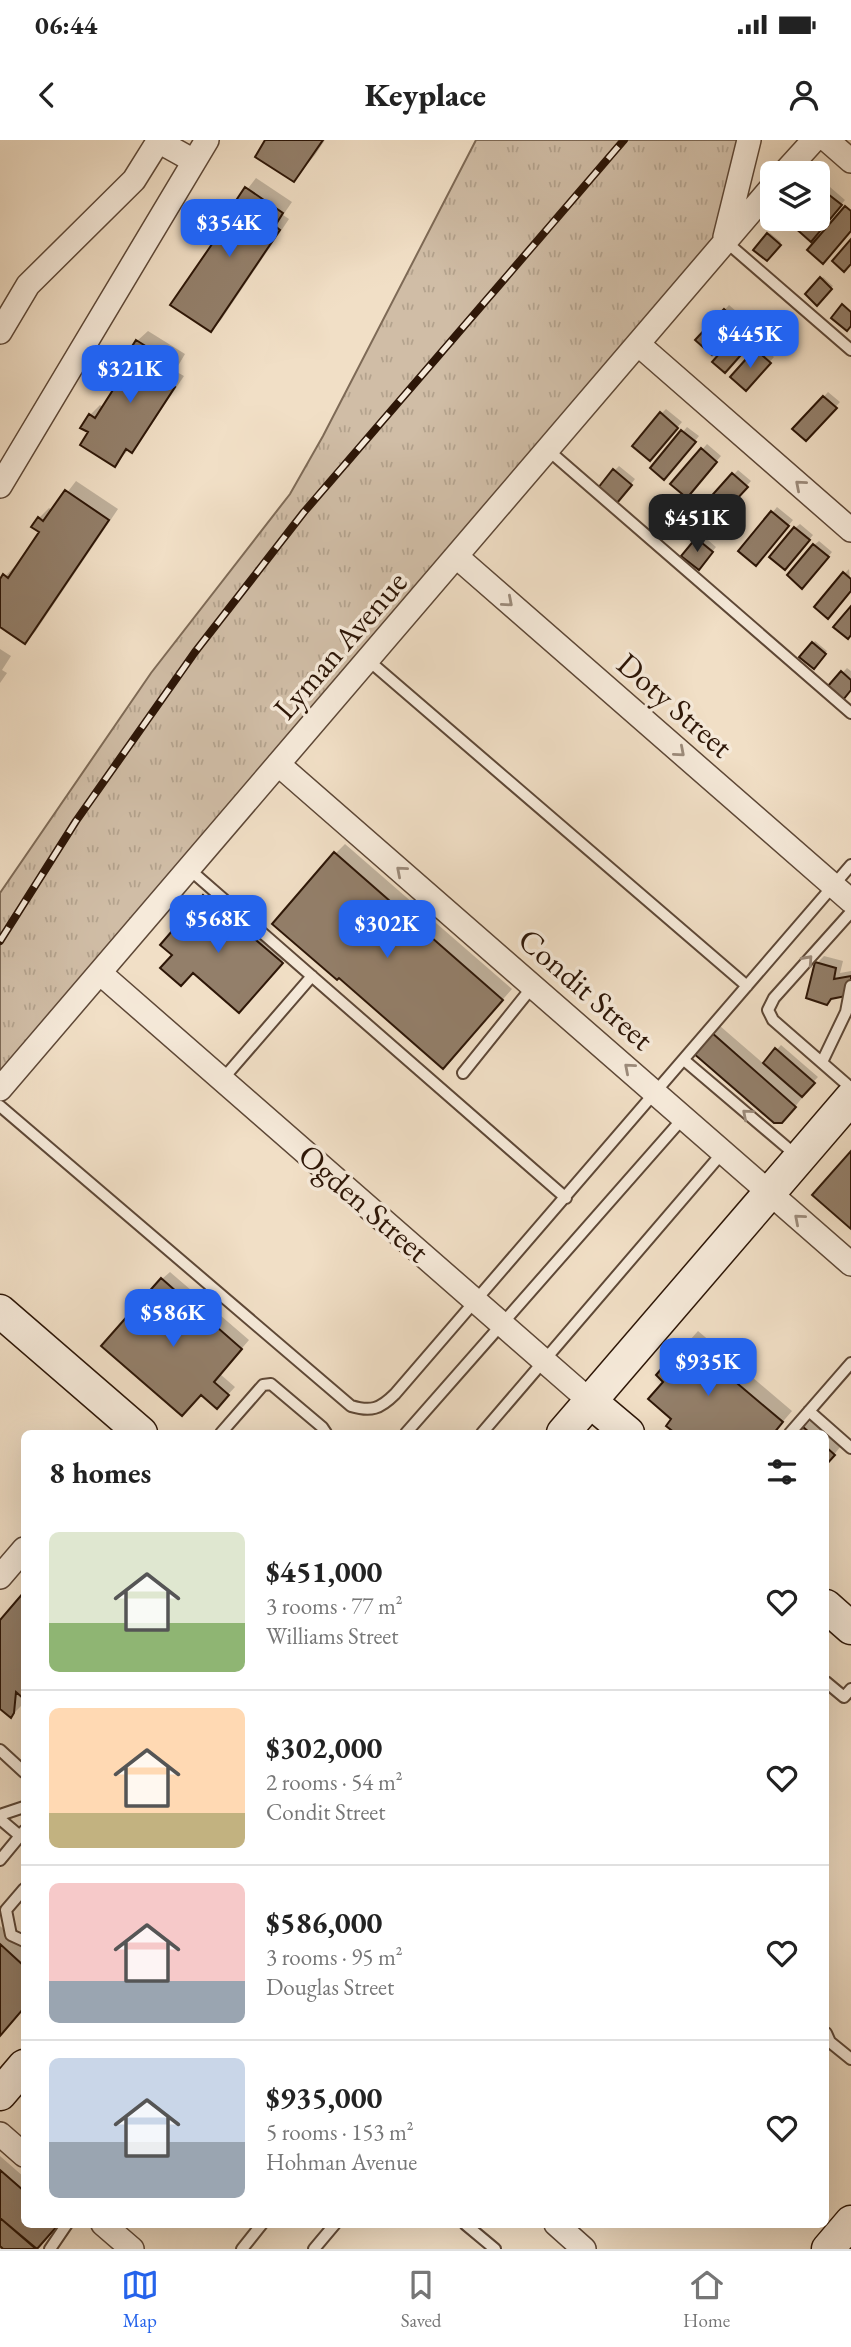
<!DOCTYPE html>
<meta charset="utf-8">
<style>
body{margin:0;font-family:"EB Garamond",serif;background:#f2f2f2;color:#222;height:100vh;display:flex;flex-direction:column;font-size:26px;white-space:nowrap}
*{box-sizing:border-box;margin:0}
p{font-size:23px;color:#767676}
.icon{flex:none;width:38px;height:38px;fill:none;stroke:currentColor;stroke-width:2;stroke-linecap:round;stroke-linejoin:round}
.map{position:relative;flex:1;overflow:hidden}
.details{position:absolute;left:21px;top:1290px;width:808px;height:798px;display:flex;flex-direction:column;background:#fff;border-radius:10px;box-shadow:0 7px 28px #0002}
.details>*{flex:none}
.buttons{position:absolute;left:760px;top:21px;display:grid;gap:14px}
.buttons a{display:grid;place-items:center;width:70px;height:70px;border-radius:10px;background:#fff;box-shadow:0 7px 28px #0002;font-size:35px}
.price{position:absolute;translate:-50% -60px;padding:0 16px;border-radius:14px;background:#2563eb;color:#fff;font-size:23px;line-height:46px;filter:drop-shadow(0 2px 4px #0008)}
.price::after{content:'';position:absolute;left:50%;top:42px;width:21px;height:16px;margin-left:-10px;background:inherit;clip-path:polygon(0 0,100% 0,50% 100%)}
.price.active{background:#222;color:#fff}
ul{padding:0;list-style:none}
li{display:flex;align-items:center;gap:21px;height:175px;padding:0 28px}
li+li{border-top:2px solid #e0e0e0}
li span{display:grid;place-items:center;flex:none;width:196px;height:140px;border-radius:10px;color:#555}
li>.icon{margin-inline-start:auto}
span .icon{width:84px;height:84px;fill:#fffc;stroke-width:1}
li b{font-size:30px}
h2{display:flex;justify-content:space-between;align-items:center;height:84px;padding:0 28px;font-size:30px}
.status{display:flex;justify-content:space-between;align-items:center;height:49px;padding:0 35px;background:#fff;direction:ltr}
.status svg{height:19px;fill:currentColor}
header{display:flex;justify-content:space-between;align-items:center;height:91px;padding:0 28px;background:#fff;font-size:32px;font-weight:800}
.menu{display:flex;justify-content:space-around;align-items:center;height:98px;border-top:2px solid #e0e0e0;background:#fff;font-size:19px;color:#767676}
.menu a{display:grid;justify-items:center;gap:4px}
.menu .active{color:#2563eb}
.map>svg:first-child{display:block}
.grass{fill:url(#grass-tufts);stroke:#7e6a56;stroke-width:2}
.shadow{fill:#0003}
.building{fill:#937f6a;stroke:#2d1607;stroke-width:2}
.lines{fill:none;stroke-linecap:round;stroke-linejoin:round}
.lane-casing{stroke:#5e4837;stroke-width:14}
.street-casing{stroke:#5e4837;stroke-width:26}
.secondary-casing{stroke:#2d1607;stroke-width:35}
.lane{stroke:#f6eada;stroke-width:10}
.street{stroke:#f6eada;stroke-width:23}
.secondary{stroke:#f6eada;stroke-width:32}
.rail-casing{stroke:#2d1607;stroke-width:8}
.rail{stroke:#f6eada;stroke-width:5;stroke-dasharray:16;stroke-linecap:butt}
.oneway{stroke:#9c8b7b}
.labels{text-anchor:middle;stroke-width:7;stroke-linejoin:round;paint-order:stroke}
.street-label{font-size:32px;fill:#2d1607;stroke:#f6eada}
</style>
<div class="status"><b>06:44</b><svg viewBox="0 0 49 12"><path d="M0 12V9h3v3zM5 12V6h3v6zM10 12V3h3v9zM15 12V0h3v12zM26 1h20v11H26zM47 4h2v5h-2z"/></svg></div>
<header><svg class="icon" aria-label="back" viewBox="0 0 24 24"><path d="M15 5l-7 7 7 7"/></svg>Keyplace<svg class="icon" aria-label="person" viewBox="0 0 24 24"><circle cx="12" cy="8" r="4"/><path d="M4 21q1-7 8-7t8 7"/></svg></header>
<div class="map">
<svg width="851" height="2109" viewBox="0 0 851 2109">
<defs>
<pattern id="grass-tufts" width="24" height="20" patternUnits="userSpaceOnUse" patternTransform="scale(1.75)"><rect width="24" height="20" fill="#d0bda6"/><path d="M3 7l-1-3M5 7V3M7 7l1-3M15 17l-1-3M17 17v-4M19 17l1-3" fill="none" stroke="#b3a28d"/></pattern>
</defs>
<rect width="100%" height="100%" fill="#f1dfc6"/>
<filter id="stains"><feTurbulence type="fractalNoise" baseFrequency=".00286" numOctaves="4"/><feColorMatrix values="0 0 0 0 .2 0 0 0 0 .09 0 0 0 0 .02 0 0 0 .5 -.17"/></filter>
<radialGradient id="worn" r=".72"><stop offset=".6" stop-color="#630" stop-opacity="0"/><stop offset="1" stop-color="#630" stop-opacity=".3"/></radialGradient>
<path class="grass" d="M476 0H749L724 100 0 947V753L151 533 290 354 323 296Z"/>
<path class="shadow" d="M268 0H325L315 15 294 40Z
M256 38 292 62 283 75 289 79 221 180 211 190 223 72 233 62 236 64Z
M830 47 845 60 816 95 796 87 803 79H817V62Z
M770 93 781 102 767 119 756 110Z
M823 137 833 146 817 163 807 154Z
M729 165 744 178 712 213 698 200Z
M148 191 185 214 175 231 184 236 141 300 131 310 129 309 115 325 90 292V275L100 265 104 268 127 230 121 226 137 201Z
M741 192 751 201 725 230 715 222Z
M761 206 774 217 750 244 756 210Z
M828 252 840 262 806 299 795 289Z
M666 269 682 282 655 314 661 274Z
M687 287 699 296 669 333 653 328Z
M707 304 721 316 691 351 673 344Z
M619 326 635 339 622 356 614 331Z
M738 330 751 341 722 373 709 361Z
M76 341 118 369 35 492 25 502 0 485V442L15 426 18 428 42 392 39 378 49 368 53 371Z
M777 367 793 380 761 419 741 411Z
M800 384 813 395 790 423 795 388Z
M702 395 716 407 703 423 697 399Z
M819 401 832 412 807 442 814 405Z
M849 429 851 450 817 466 845 433Z
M815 501 827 511 814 527 802 517Z
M0 509 11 516 2 530 7 533 0 543Z
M847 528 851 531V548L830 546Z
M345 704 512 849 453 916 339 836 335 714Z
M215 746 291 812 249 861 174 815 162 805Z
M824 816 843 821 840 833 851 831V853L832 857 817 823Z
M720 886 764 924 781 905 818 937 800 956 802 958 790 973 712 893Z
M170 1132 249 1200 220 1234 235 1247 224 1259 201 1253 162 1139Z
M698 1191 792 1271 773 1293H677L668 1286 674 1279 666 1241 659 1235Z
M811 1280 841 1306 826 1324V1293H799Z
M24 1455V1557L21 1566 11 1576 0 1566V1482Z
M0 1786 24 1807V1867L0 1895Z
M0 2016 24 2037V2084H57L36 2109H0Z"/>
<path class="building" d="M265 0H323L294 42 255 17Z
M245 47 283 73 275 86 280 90 211 192 170 165 219 94 211 88 222 71 227 74Z
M824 51 842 65 811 102 794 87 801 79H817V59Z
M845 66 851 71V91L823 124 807 110Z
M767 93 781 105 767 121 753 110Z
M851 99V124L844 132 832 121Z
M820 137 832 149 817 166 805 154Z
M842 164 851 172V186L847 191 831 178Z
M724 169 740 184 712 215 695 200Z
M735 196 748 207 725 233 712 222Z
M136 200 176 225 166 241 175 247 132 313 126 309 115 327 80 305 88 292 80 288 89 274 95 278 125 231 119 227Z
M755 209 771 223 746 251 730 237Z
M823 256 837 268 806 301 792 289Z
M660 272 678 288 650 321 632 306Z
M681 290 696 302 664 340 650 328Z
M701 308 717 322 687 358 670 344Z
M613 329 632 345 617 363 598 348Z
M732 333 748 347 722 375 707 361Z
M65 350 109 380 25 504 0 487V439L3 434 8 438 39 392 31 387 38 377 43 381Z
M771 371 789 386 756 426 738 411Z
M794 387 810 400 785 430 769 417Z
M696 398 713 412 699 430 681 416Z
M813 404 829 417 802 449 787 435Z
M843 432 851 439V451L828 479 814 467Z
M851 466V495L848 499 833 487Z
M812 502 826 514 814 529 799 517Z
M841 531 851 540V550L843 560 828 546Z
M334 712 503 860 443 929 339 838 337 840 272 784Z
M203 755 283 823 239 873 193 833 181 846 160 828 172 815 160 805Z
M815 822 836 828 834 839 851 836V855L831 859 827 865 806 858Z
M711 892 796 967 782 983H774L693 913Z
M775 908 815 943 802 957 763 923Z
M851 1011V1089L812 1055Z
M161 1138 242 1209 214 1242 229 1255 217 1269 201 1255 182 1276 101 1206Z
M686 1200 783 1282 774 1293H675L666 1286 671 1279 648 1259 663 1242 656 1235Z
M802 1286 810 1293H796Z
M826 1307 835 1315 826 1325Z
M24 1452V1559L16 1552 14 1573 11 1578 0 1569V1480Z
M0 1804 24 1826V1868L0 1896Z
M0 2030 24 2051V2084H59L37 2109 0 2078Z
M0 2078 36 2109H3L0 2106Z"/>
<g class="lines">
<g class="lane-casing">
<path id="lane" d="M724 100 851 210
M548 310 851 573
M368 520 747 846
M189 729 566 1058
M851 772 774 858 768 870 773 880 851 948
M684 920 797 1016
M822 922 846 872 851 846
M463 933 533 846
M222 940 312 836
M0 966 351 1266C371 1272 380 1269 395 1254L851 725
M809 1271 851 1308
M221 1293 263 1245 271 1244 322 1287 326 1293
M406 1293 684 977
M482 1293 723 1012
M790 1293 851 1223
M826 1542 844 1557 851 1549
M0 1610 24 1632
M0 1675 24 1667
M0 1679 20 1696
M0 1720 24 1691
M24 1749 6 1770 11 1795 24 1801
M826 1893 830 1902 851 1919
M465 2084 495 2109
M50 2109 67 2084
M242 2109 262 2084
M314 2109 335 2084"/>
</g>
<g class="street-casing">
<path id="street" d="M827 0 851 21
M158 1 194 21
M784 33 814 0
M725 97 749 0
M0 192 28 145 134 40 159 0
M638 204 851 390
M0 346 207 0
M457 417 851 761
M278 624 851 1124
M100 833 590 1261
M0 949 772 47
M0 1437 24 1409
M0 1994 24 2015
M103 2084 132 2109
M556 2084 584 2109"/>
</g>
<g class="secondary-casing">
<path id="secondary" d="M0 1171 141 1293
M590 1261 628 1293
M563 1293 851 958
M826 1466 851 1488
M0 1954 24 1926
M828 2109 851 2082"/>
</g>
<use href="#lane" class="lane"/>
<use href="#street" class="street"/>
<use href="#secondary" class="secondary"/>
<g class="rail-casing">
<path id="rail" d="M0 801 76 681 195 512 304 372 624 0"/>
</g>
<use href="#rail" class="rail"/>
</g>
<defs><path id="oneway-chevron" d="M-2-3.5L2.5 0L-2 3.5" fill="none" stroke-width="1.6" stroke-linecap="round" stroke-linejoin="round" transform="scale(1.75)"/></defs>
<g class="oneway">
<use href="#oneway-chevron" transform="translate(800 345) rotate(-139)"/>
<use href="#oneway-chevron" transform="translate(508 462) rotate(41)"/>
<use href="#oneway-chevron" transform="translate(680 612) rotate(41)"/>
<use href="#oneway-chevron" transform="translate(401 731) rotate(-139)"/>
<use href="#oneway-chevron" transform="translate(808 820) rotate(-48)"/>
<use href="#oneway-chevron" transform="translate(629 928) rotate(-139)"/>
<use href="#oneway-chevron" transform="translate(747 974) rotate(-139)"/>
<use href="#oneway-chevron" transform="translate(799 1079) rotate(-139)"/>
</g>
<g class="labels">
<g class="street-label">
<text transform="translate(340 505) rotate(-49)" y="11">Lyman Avenue</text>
<text transform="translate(675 565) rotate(41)" y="11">Doty Street</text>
<text transform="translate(586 849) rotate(41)" y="11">Condit Street</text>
<text transform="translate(364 1063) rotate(41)" y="11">Ogden Street</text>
</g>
</g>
<rect width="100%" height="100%" filter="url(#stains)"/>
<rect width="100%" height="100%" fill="url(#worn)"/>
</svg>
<div class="buttons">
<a><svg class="icon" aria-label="layers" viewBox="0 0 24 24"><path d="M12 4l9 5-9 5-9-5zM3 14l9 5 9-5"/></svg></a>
</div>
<b class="price" style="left:229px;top:119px">$354K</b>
<b class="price" style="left:750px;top:230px">$445K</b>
<b class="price" style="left:130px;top:265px">$321K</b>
<b class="price active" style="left:697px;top:414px">$451K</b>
<b class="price" style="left:218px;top:815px">$568K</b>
<b class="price" style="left:387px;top:820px">$302K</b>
<b class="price" style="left:173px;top:1209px">$586K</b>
<b class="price" style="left:708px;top:1258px">$935K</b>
<section class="details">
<h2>8 homes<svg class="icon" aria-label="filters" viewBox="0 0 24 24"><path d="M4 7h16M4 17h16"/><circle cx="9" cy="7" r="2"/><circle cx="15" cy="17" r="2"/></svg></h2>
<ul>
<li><span style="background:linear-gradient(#dfe7d0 65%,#8fb573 0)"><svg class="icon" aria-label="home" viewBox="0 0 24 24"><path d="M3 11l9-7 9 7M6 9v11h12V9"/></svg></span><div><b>$451,000</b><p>3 rooms · 77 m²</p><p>Williams Street</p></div><svg class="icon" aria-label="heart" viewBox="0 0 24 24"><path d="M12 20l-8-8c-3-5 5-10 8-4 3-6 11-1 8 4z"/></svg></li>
<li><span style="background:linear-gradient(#ffd9b3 75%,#c2b280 0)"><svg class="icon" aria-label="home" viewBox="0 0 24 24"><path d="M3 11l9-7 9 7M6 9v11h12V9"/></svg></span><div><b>$302,000</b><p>2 rooms · 54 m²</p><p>Condit Street</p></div><svg class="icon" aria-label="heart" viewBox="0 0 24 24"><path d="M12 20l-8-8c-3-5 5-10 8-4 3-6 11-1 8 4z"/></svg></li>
<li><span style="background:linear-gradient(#f6c9c9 70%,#9aa5b1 0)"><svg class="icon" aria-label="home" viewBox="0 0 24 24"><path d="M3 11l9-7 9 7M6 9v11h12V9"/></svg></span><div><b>$586,000</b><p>3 rooms · 95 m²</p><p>Douglas Street</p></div><svg class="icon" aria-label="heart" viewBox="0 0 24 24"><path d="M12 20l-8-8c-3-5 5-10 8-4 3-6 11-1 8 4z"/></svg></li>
<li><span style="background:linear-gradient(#c9d6e8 60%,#9aa5b1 0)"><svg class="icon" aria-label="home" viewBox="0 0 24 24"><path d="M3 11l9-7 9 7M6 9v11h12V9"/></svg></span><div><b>$935,000</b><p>5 rooms · 153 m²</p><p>Hohman Avenue</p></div><svg class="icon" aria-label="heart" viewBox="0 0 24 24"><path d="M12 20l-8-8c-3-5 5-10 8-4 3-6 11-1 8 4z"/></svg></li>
</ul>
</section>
</div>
<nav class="menu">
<a class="active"><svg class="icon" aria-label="map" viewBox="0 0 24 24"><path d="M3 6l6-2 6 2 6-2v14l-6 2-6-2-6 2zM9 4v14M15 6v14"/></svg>Map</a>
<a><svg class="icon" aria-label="saved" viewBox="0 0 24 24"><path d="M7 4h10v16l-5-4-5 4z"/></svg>Saved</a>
<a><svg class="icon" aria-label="home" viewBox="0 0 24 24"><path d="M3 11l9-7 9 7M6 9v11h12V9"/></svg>Home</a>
</nav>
